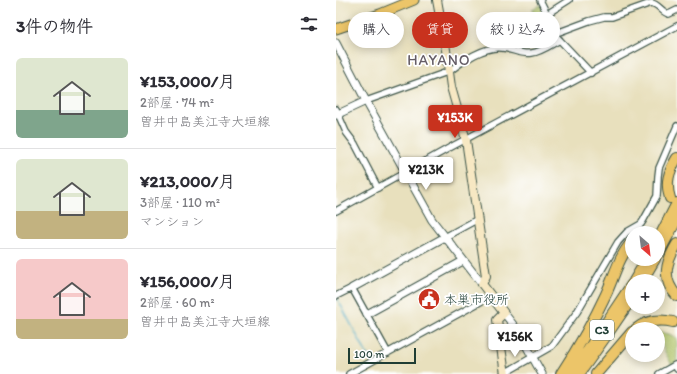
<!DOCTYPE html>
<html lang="ja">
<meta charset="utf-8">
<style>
body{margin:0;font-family:Itim,"Klee One",sans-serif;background:#f7f7f7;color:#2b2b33;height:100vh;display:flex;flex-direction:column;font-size:15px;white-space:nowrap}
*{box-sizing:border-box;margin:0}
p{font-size:13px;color:#7c7c81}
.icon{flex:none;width:22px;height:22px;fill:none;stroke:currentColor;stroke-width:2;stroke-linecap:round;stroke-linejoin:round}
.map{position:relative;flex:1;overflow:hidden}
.details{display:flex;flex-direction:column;background:#fff;width:336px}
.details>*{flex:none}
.hud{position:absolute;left:12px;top:12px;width:269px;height:36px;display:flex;gap:8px}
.needle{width:26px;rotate:152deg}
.buttons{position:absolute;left:289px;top:226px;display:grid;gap:8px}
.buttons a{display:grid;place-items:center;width:40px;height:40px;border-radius:50%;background:#fff;box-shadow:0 2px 10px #0003;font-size:20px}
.scale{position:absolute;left:12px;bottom:10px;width:68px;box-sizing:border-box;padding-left:4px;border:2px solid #1f3d34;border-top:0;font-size:11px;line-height:14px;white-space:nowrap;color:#1f3d34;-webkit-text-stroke:3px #fff;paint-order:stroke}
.price{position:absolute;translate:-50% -34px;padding:0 9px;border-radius:4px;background:#fff;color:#222;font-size:13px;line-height:26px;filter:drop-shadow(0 1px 2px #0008)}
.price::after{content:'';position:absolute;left:50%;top:24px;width:12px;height:9px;margin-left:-6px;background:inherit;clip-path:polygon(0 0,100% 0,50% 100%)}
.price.selected{background:#c8321e;color:#fff}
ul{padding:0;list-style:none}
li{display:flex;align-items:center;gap:12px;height:100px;padding:0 16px}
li+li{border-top:1px solid #e1e1e2}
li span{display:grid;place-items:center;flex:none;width:112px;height:80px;border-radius:6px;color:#555}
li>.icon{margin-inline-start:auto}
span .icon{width:48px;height:48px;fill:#fffc;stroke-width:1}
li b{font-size:17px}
h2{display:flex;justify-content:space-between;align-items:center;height:48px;padding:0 16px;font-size:17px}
.chip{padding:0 14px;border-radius:18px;background:#fff;box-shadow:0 2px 10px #0003;font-size:14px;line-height:36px}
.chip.selected{background:#c8321e;color:#fff}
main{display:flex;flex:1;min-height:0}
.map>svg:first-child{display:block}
.green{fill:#afc266;stroke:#67804d}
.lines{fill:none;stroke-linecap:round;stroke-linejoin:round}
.stream{stroke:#45aac4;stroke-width:1.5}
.minor-casing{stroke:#3d5549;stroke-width:8}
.tertiary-casing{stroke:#3d5549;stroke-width:9}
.secondary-casing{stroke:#3d5549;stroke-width:10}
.trunk-casing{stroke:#3d5549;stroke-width:11}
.motorway-casing{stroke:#3d5549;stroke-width:12}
.minor{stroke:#fff;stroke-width:5.5}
.tertiary{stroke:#fff;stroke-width:7}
.secondary{stroke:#f7e8c3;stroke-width:8}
.trunk{stroke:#ecc569;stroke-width:9}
.motorway{stroke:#ecc569;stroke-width:10}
.labels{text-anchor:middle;stroke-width:3.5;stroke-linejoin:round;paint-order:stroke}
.shield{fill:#fff;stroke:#627771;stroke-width:1}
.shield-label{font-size:12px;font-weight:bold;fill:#1f3d34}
.poi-label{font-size:13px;fill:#1f3d34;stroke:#fff;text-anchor:start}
.quarter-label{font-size:15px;letter-spacing:1px;fill:#655d66;stroke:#fff}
</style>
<main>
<section class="details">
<h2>3件の物件<svg class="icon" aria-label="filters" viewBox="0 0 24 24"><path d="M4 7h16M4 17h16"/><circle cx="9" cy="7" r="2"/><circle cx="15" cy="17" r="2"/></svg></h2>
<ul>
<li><span style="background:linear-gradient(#dfe7d0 65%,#7fa58c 0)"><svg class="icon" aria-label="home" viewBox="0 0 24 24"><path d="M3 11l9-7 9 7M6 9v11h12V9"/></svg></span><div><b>¥153,000/月</b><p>2部屋 · 74 m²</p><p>曽井中島美江寺大垣線</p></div></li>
<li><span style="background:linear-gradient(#dfe7d0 65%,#c2b280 0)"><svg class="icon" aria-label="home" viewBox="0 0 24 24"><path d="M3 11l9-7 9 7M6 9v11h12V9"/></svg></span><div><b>¥213,000/月</b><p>3部屋 · 110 m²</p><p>マンション</p></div></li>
<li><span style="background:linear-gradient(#f6c9c9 75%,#c2b280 0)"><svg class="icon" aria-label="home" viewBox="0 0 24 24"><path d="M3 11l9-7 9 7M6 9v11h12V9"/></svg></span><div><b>¥156,000/月</b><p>2部屋 · 60 m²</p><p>曽井中島美江寺大垣線</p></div></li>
</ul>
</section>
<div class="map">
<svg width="341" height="374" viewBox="0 0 341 374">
<rect width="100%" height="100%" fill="#fff"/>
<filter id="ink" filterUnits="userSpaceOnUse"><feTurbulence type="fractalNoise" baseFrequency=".025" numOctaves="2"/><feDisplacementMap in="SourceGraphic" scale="8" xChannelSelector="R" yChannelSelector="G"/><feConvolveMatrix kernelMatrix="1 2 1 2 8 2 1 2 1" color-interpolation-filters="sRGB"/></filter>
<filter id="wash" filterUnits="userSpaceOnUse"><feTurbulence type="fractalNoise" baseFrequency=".012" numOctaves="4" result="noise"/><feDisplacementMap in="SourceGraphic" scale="16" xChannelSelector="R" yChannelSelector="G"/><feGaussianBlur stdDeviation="0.9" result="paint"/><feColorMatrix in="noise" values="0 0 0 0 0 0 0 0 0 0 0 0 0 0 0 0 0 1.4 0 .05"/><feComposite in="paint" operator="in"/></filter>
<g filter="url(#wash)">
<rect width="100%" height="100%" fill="#e8e0bd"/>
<path class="green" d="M205 5 210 19 181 27 180 25 176 26 173 15 179 14 181 20 198 15 196 9Z
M322 332 333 334 341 338V363L336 365 322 339Z"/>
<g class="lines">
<path class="stream" d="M1 298 34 360"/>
</g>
</g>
<g filter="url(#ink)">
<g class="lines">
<g class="minor-casing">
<path id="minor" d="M204 0 211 14 214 27 218 34 255 73
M211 14 233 0
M218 34 253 21 268 17H276L315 3C323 4 325 12 333 14L341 10
M30 101 114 71C126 61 149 46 166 48 177 49 185 55 196 53 205 52 216 44 224 40
M0 109 10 132 19 144 42 188
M0 211 115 147 341 26
M109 237 142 219
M0 296 16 288 52 353
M13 374 155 296
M167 374 216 346 241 312 282 242 291 232 305 224 307 221 321 196 322 176 323 168 341 126
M323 374 339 365 341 369"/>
</g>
<g class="tertiary-casing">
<path id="tertiary" d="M0 43 30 101 0 115
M30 101 96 220 146 284
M16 288 109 237
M168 313 182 331 206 374
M31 314 127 261"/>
</g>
<g class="secondary-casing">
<path id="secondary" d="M101 0 110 50 115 87 130 140 150 276 146 284 168 313 161 320 169 374"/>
</g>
<g class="trunk-casing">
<path id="trunk" d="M0 29 44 14 78 0"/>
</g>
<g class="motorway-casing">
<path id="motorway" d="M334 198C329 183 333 171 341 158
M322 240 341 203
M341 244C330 262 325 279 341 296
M322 254 341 219
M298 281 311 259
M306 281 319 259
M300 329C311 320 323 319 337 322
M225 374C242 348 257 322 270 294 278 277 283 256 296 242
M233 374 252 350 296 284
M243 374 270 336 296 298
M260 374 296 332"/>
</g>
<use href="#minor" class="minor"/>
<use href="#tertiary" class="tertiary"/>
<use href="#secondary" class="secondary"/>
<use href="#trunk" class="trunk"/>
<use href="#motorway" class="motorway"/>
</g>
</g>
<defs>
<g id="civic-disc" transform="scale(1.15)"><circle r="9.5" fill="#c8321e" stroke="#fff"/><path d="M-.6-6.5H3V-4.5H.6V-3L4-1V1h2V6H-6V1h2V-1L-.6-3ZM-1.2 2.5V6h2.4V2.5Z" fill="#fff"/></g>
</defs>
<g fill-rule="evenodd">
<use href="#civic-disc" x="93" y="299"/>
</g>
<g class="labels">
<rect class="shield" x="254" y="320" width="24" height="20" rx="3"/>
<g class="shield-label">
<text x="266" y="334">C3</text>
</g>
<g class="poi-label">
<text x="108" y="304">本巣市役所</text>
</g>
<g class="quarter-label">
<text x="103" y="65">HAYANO</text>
</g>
</g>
</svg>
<div class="buttons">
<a><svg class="needle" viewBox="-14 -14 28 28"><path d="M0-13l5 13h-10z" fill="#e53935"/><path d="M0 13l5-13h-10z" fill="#7c7c81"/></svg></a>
<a>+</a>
<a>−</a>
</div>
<div class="scale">100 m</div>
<b class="price selected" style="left:119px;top:139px">¥153K</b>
<b class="price" style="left:90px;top:191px">¥213K</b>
<b class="price" style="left:179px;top:358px">¥156K</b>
<div class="hud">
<a class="chip">購入</a>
<a class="chip selected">賃貸</a>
<a class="chip">絞り込み</a>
</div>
</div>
</main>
